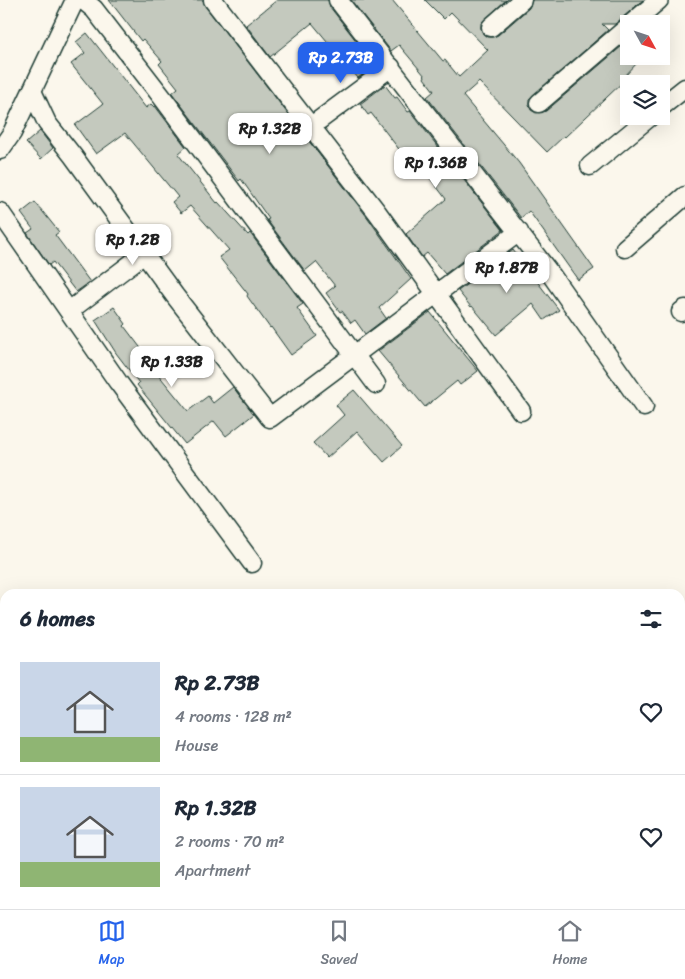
<!DOCTYPE html>
<meta charset="utf-8">
<style>
body{margin:0;font-family:Sriracha,sans-serif;background:#f2f2f3;color:#1f2937;height:100vh;display:flex;flex-direction:column;font-size:19px;white-space:nowrap}
*{box-sizing:border-box;margin:0}
p{font-size:16px;color:#747a83}
.icon{flex:none;width:28px;height:28px;fill:none;stroke:currentColor;stroke-width:2;stroke-linecap:round;stroke-linejoin:round}
.map{position:relative;flex:1;overflow:hidden}
.side{position:absolute;left:0px;top:589px;width:685px;height:321px;display:flex;flex-direction:column;background:#fff;border-radius:15px 15px 0 0;box-shadow:0 5px 20px #0002}
.side>*{flex:none}
.needle{width:32px;rotate:130deg}
.tools{position:absolute;left:620px;top:15px;display:grid;gap:10px}
.tools a{display:grid;place-items:center;width:50px;height:50px;border-radius:0px;background:#fff;box-shadow:0 5px 20px #0002;font-size:25px}
.price{position:absolute;translate:-50% -42px;padding:0 11px;border-radius:10px;background:#fff;color:#222;font-size:16px;line-height:32px;filter:drop-shadow(0 1px 2px #0008)}
.price::after{content:'';position:absolute;left:50%;top:30px;width:15px;height:11px;margin-left:-8px;background:inherit;clip-path:polygon(0 0,100% 0,50% 100%)}
.price.current{background:#2563eb;color:#fff}
ul{padding:0;list-style:none}
li{display:flex;align-items:center;gap:15px;height:125px;padding:0 20px}
li+li{border-top:1px solid #e0e1e3}
li span{display:grid;place-items:center;flex:none;width:140px;height:100px;border-radius:0px;color:#555}
li>.icon{margin-inline-start:auto}
span .icon{width:60px;height:60px;fill:#fffc;stroke-width:1}
li b{font-size:21px}
h2{display:flex;justify-content:space-between;align-items:center;height:60px;padding:0 20px;font-size:21px}
.dock{display:flex;justify-content:space-around;align-items:center;height:70px;border-top:1px solid #e0e1e3;background:#fff;font-size:14px;color:#747a83}
.dock a{display:grid;justify-items:center;gap:2px}
.dock .current{color:#2563eb}
.map>svg:first-child{display:block}
.building{fill:#c4c9be;stroke:#1f3d34}
.lines{fill:none;stroke-linecap:round;stroke-linejoin:round}
.minor-casing{stroke:#1f3d34;stroke-width:21}
.minor{stroke:#fbf7ec;stroke-width:18}
</style>
<div class="map">
<svg width="685" height="909" viewBox="0 0 685 909">
<rect width="100%" height="100%" fill="#fbf7ec"/>
<filter id="ink" filterUnits="userSpaceOnUse"><feTurbulence type="fractalNoise" baseFrequency=".02" numOctaves="2"/><feDisplacementMap in="SourceGraphic" scale="10" xChannelSelector="R" yChannelSelector="G"/><feConvolveMatrix kernelMatrix="1 2 1 2 8 2 1 2 1" color-interpolation-filters="sRGB"/></filter>
<g filter="url(#ink)">
<path class="building" d="M109 0H203L205 6 368 218 411 279 379 308 386 318 365 334 355 320 351 323 342 311 340 312 326 293 335 286 316 262 305 271 267 220 269 219 241 179 239 181 172 93 178 88 159 64 162 61 143 39 141 41Z
M277 0H328L330 7 375 65 358 78 312 23 270 57 246 25Z
M351 0H392L443 61 445 60 459 77 488 50 451 12 444 19 425 0H506L481 23V29L483 34 487 37H493L498 35 529 8 532 0H643L615 24H602L608 30 529 99V105L531 110 536 113 546 111 622 46 629 52V56H633L638 62 624 77 626 79 565 137 564 136 547 152 479 82 463 96 519 163 594 269 578 280 529 211 521 218 427 97 434 91 424 78 425 76 399 45 391 51Z
M87 33 146 108 151 104 154 107 155 106 186 147 178 154 217 203 218 202 248 235 250 233 303 304 297 308 317 336 291 355 271 327 270 328 247 296 248 294 219 257 229 250 190 206 181 213 172 202 178 197 125 133 96 154 75 125 103 104 71 64 85 53 76 42Z
M385 85 395 98 397 97 408 112 410 111 503 230 445 274 427 253 422 257 406 234 446 199 411 153 405 157 371 113 368 115 360 104Z
M40 131 53 148 41 159 26 143Z
M35 202 59 232 55 235 90 282 76 292 53 262 49 265 27 233 33 229 21 213Z
M513 250 559 310 544 320 533 304 496 335 472 306 471 307 458 291Z
M114 307 126 324 124 326 146 355 144 357 188 411 208 396 213 403 233 387 254 414 226 436 214 421 185 444 137 385 139 383 116 353 95 320Z
M430 312 478 371 460 385 457 381 425 407 378 351Z
M354 390 402 446 384 462 357 431 327 458 313 443 344 415 336 405Z"/>
<g class="lines">
<g class="minor-casing">
<path id="minor" d="M83 0 94 9 162 97 376 384
M213 0 377 212 521 411
M338 0 552 276 644 407
M631 24 659 0
M491 27 522 0
M32 91 47 123 73 156 175 296 270 418 519 232
M539 103 629 26
M661 107 685 88
M310 127 391 67
M0 150 12 133 75 0
M590 166 651 116
M0 212 118 382 252 563
M625 248 685 196
M69 311 144 254
M681 312 685 309"/>
</g>
<use href="#minor" class="minor"/>
</g>
</g>
</svg>
<div class="tools">
<a><svg class="needle" viewBox="-14 -14 28 28"><path d="M0-13l5 13h-10z" fill="#e53935"/><path d="M0 13l5-13h-10z" fill="#747a83"/></svg></a>
<a><svg class="icon" aria-label="layers" viewBox="0 0 24 24"><path d="M12 4l9 5-9 5-9-5zM3 14l9 5 9-5"/></svg></a>
</div>
<b class="price current" style="left:341px;top:84px">Rp 2.73B</b>
<b class="price" style="left:270px;top:155px">Rp 1.32B</b>
<b class="price" style="left:436px;top:189px">Rp 1.36B</b>
<b class="price" style="left:133px;top:266px">Rp 1.2B</b>
<b class="price" style="left:507px;top:294px">Rp 1.87B</b>
<b class="price" style="left:172px;top:388px">Rp 1.33B</b>
<section class="side">
<h2>6 homes<svg class="icon" aria-label="filters" viewBox="0 0 24 24"><path d="M4 7h16M4 17h16"/><circle cx="9" cy="7" r="2"/><circle cx="15" cy="17" r="2"/></svg></h2>
<ul>
<li><span style="background:linear-gradient(#c9d6e8 75%,#8fb573 0)"><svg class="icon" aria-label="home" viewBox="0 0 24 24"><path d="M3 11l9-7 9 7M6 9v11h12V9"/></svg></span><div><b>Rp 2.73B</b><p>4 rooms · 128 m²</p><p>House</p></div><svg class="icon" aria-label="heart" viewBox="0 0 24 24"><path d="M12 20l-8-8c-3-5 5-10 8-4 3-6 11-1 8 4z"/></svg></li>
<li><span style="background:linear-gradient(#c9d6e8 75%,#8fb573 0)"><svg class="icon" aria-label="home" viewBox="0 0 24 24"><path d="M3 11l9-7 9 7M6 9v11h12V9"/></svg></span><div><b>Rp 1.32B</b><p>2 rooms · 70 m²</p><p>Apartment</p></div><svg class="icon" aria-label="heart" viewBox="0 0 24 24"><path d="M12 20l-8-8c-3-5 5-10 8-4 3-6 11-1 8 4z"/></svg></li>
</ul>
</section>
</div>
<nav class="dock">
<a class="current"><svg class="icon" aria-label="map" viewBox="0 0 24 24"><path d="M3 6l6-2 6 2 6-2v14l-6 2-6-2-6 2zM9 4v14M15 6v14"/></svg>Map</a>
<a><svg class="icon" aria-label="saved" viewBox="0 0 24 24"><path d="M7 4h10v16l-5-4-5 4z"/></svg>Saved</a>
<a><svg class="icon" aria-label="home" viewBox="0 0 24 24"><path d="M3 11l9-7 9 7M6 9v11h12V9"/></svg>Home</a>
</nav>
